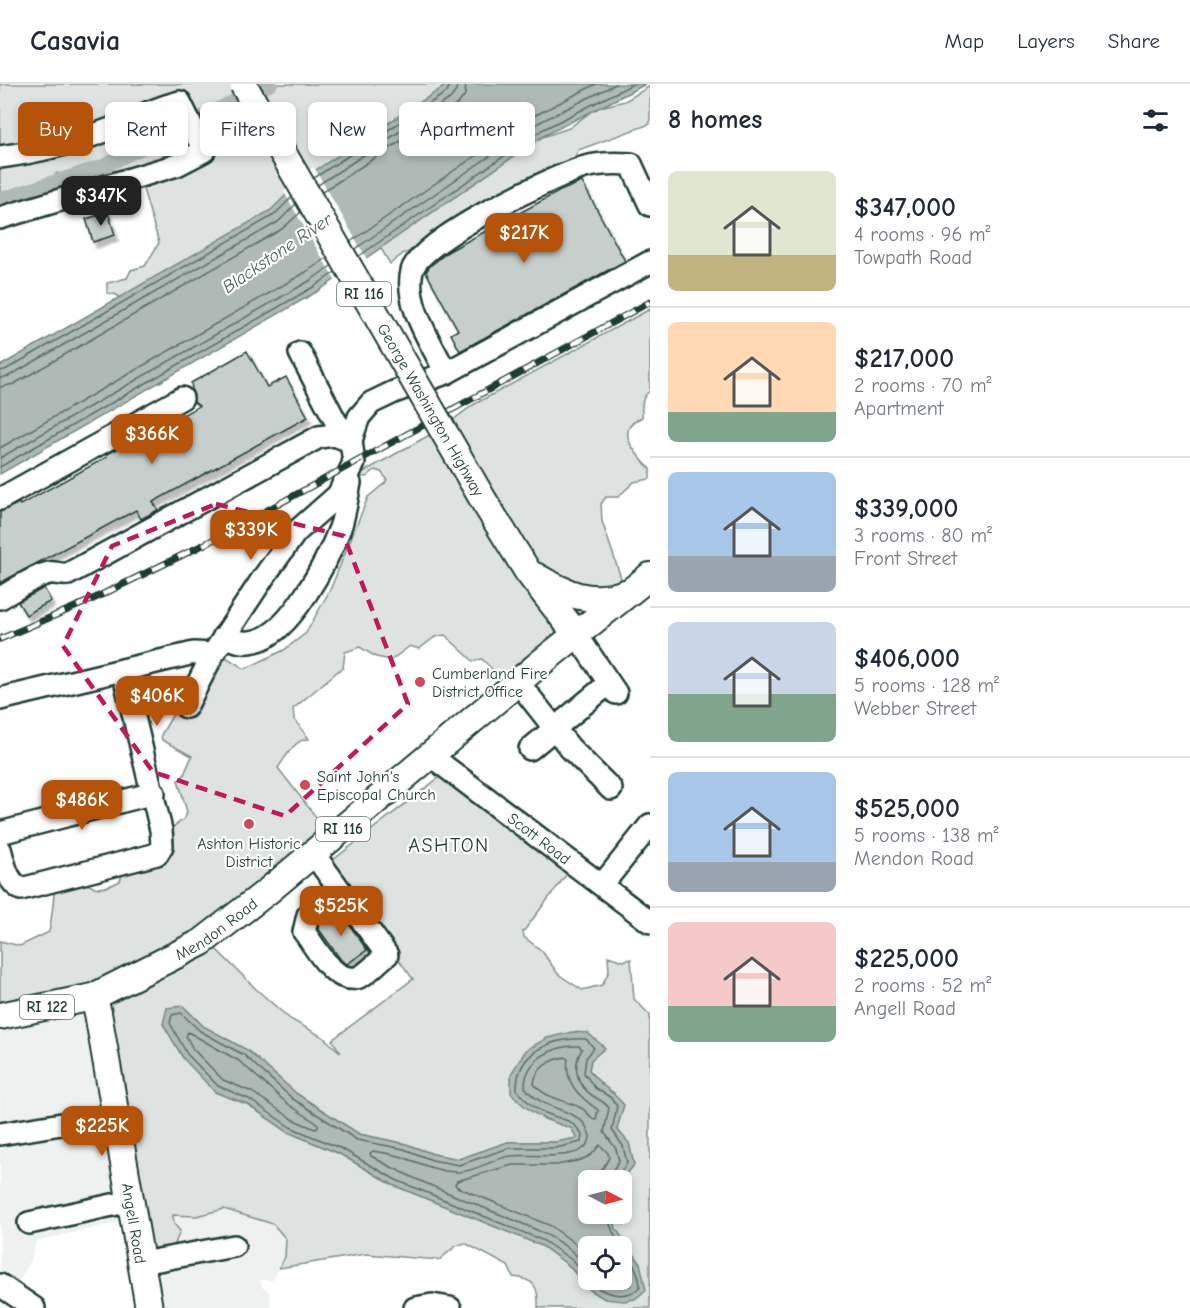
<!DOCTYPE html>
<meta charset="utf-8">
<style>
body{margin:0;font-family:"Comic Neue",sans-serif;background:#f6f6f7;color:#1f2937;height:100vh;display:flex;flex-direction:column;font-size:22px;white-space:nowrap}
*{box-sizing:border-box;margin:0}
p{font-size:20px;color:#747a83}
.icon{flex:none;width:33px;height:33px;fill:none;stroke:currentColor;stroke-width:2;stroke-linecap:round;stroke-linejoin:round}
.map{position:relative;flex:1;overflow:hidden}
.panel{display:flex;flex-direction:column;background:#fff;width:540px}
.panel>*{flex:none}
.hud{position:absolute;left:18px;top:18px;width:542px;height:54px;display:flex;gap:12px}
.needle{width:39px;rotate:96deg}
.fabs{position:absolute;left:578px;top:1086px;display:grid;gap:12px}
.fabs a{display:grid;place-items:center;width:54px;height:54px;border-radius:9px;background:#fff;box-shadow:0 3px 9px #0003;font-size:30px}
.price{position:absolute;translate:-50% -51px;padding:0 14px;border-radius:12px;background:#b45309;color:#fff;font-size:20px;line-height:39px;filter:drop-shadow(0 2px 3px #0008)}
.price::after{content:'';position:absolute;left:50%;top:36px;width:18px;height:14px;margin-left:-9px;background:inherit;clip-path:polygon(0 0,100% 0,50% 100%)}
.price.selected{background:#222;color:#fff}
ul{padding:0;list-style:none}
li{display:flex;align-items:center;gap:18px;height:150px;padding:0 18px}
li+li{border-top:2px solid #e0e1e3}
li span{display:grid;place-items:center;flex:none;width:168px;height:120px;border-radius:9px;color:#555}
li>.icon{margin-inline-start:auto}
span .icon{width:72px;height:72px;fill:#fffc;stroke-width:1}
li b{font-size:26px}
h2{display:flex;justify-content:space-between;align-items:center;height:72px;padding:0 18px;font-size:26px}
.chip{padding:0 21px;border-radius:9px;background:#fff;box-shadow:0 3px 9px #0003;font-size:21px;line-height:54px}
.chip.selected{background:#b45309;color:#fff}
header{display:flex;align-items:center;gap:36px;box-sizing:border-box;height:84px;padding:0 30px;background:#fff;border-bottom:2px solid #e0e1e3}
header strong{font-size:28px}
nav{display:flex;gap:33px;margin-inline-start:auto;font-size:21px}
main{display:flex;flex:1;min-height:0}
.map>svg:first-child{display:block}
.built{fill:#eef1f0}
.green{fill:#dee3e2;stroke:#7e908b;stroke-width:1.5;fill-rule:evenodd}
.water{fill:#afbab7;stroke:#758883;stroke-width:1.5;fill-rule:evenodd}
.pier{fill:#fff}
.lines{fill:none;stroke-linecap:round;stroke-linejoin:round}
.shore{stroke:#596f68;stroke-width:1.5}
.canal{stroke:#afbab7;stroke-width:15}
.building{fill:#c7cfcc;stroke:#1f3d34;stroke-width:1.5;filter:url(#shadow)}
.minor-casing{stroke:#1f3d34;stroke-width:26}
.major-casing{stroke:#1f3d34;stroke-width:30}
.minor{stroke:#fff;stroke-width:21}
.major{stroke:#fff;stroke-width:26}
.rail-casing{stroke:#1f3d34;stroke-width:7}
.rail{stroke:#fff;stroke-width:4.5;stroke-dasharray:14;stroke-linecap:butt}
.major-bridge-casing{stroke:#1f3d34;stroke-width:30;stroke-linecap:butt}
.major-bridge{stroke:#fff;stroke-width:26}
.marked{fill:none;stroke:#c2185b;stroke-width:4.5;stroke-dasharray:12 8;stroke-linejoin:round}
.poi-dot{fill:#d1495b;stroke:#fff;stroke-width:2}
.labels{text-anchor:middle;stroke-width:4.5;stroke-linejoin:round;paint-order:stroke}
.shield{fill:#fff;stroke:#627771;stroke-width:1.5}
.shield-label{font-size:15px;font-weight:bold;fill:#1f3d34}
.street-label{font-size:16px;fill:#1f3d34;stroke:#fff}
.poi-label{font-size:16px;fill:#1f3d34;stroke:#fff;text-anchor:start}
.water-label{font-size:18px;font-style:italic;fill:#4a625b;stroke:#fff}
.quarter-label{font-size:20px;letter-spacing:1.5px;fill:#1f3d34;stroke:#fff}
</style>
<header>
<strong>Casavia</strong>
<nav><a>Map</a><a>Layers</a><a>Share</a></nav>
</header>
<main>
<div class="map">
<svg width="650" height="1224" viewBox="0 0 650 1224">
<defs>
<filter id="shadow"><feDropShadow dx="3.5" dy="6" stdDeviation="1.5" flood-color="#0004"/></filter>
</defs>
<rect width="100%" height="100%" fill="#fff"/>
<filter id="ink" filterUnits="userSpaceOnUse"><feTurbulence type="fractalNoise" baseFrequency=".0167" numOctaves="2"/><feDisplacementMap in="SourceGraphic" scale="12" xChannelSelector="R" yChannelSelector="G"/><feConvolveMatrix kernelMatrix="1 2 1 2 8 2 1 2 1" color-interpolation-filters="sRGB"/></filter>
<g filter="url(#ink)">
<path class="built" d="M95 907 122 1138 36 1157 31 1176 14 1207 0 1199V929Z
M224 1125 272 1140 286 1154 285 1173 273 1196H260L262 1203 269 1207 271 1224H145L137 1171 174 1140 173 1131 196 1132Z"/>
<path class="green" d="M0 0H460L310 104 123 219 117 211 107 209V199L127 194 131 186 145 182 159 159 143 105 118 90 85 96 57 89 44 101 25 108 21 117 0 136Z
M650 2V40L578 66 574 77 417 177 410 168 404 169 390 180 379 161 522 60 569 44 596 24 625 17Z
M650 225V307C640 314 642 323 642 333 612 347 636 369 650 385V395L634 398 618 413H606L601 420 602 437 624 503 563 508 565 558 507 600 482 575 473 577 445 551 435 553 419 565 410 562 391 576 376 573 360 563 345 568 343 584 338 587 293 625 294 635 309 655C295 654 285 674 278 684L330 751 203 852 256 905 290 935 323 953 341 969 332 956 413 895 328 780 441 692 570 786 523 848 524 853 542 867 558 890 582 906 602 901 609 887 608 872 623 877 631 875 634 915 650 931V1224H538C539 1203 535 1195 513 1193L508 1182 465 1159 456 1162 439 1176 366 1170 279 1184 285 1173 286 1155 273 1140 224 1125 196 1132 173 1131 174 1140 180 1147 174 1162 137 1171 97 914 0 929V857L20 862 49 848C53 829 53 814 56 795L72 791C92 804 98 809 120 797L125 780 169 768 174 760 173 743 185 734 187 728 178 696 182 695 192 672 162 656 161 651 201 582 213 565 245 585 284 566 306 549 330 506 368 413 385 399 387 395 381 388 375 386 366 393 356 392 442 344 473 321ZM183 922 203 942 247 966 297 1010 359 1050 406 1060 433 1070 459 1075 508 1058H556L578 1054 571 1044 541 1034 588 949 591 976 589 986 599 1000 614 1009 617 1046 629 1059 634 1081 621 1097V1130H613L616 1145 640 1179 605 1215 590 1206 568 1181 542 1162 393 1101 340 1070 288 1048 247 1020 215 1008 165 943Z"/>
<path class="water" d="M448 0H646L545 51 318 207 0 390V282L271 126 302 95Z
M183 922 203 942 247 966 297 1010 359 1050 406 1060 433 1070 459 1075 508 1058H556L577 1054 571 1044C543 1035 531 1031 511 1009V990L526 966 547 954 572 948 588 949 605 964 591 976 589 986C600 1002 612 1006 624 1021L617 1045 629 1059 634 1081 621 1097 588 1096V1130H613L616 1145 640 1179 646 1206 635 1215 624 1217 605 1215 590 1206 568 1181 542 1162 393 1101 340 1070 288 1048 247 1020 215 1008 183 974 163 940 167 924ZM588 1162H621V1196H588Z"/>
<path class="pier" d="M314 83 368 177 336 198 284 108 300 92Z"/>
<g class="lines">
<path class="shore" d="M314 94 447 8 450 0
M318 101 451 14 456 7 457 0
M322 108 458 20 465 11 466 0
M350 158 532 33 596 0
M355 165 538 39 616 0
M359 172 542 46 633 0
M0 287 5 286 274 131 292 113
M0 294 9 292 278 138 296 120
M0 303 14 300 282 145 301 128
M0 364 306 188 327 174
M0 374 311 196 331 182
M0 383 315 202 335 188
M188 948 239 977 288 1020 318 1040V1044L315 1045 294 1036 252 1008 223 996 193 965 186 952Z
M565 973 568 975C564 1000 580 1013 598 1026L596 1036C590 1034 587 1027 581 1024 565 1015 547 1016 534 1000 535 984 550 976 565 973Z
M588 1169 551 1142 457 1103 455 1100 457 1097 512 1081H557L581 1076 591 1071 600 1061 608 1069 609 1074 601 1087 599 1096
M588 1183C562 1152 525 1141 489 1126 449 1109 409 1094 371 1072L370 1069 373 1067C383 1069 395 1070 405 1074 422 1080 439 1088 458 1088 476 1088 494 1074 511 1072 531 1069 587 1080 590 1053 584 1021 544 1031 525 1003 525 975 554 961 579 962L582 965C572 982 576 1001 593 1012 599 1016 605 1018 609 1024L604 1048 616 1065 619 1077 610 1090 608 1096
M588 1194 572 1176 544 1157 396 1096 342 1065 290 1043 249 1015 218 1002 187 970 170 939 172 931 181 929 200 947 244 971 293 1015 357 1056 404 1065 432 1076 459 1081 509 1064H556L581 1058 582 1051C572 1033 559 1036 543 1028 532 1023 525 1015 517 1006 516 968 552 953 586 955L594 964 586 974 584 989 595 1004 610 1013 617 1022 612 1046 623 1062 627 1079 615 1096
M589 1196C601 1210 626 1217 640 1203 639 1173 610 1159 608 1130
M599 1196C609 1201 620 1206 631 1201L628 1185 621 1175"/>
<path class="canal" d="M0 116 102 83 270 0"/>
</g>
<path class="building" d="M582 98 625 177 460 267 451 250 458 246 426 188 430 182 449 167 560 107Z
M108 128 115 151 93 158 86 135Z
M247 267 267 303 286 293 308 333 153 418 158 426 141 435 136 426 0 499V428L19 419 20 421 107 373 106 371 124 361 126 363 199 322 194 318 191 299Z
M44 504 51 517 26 531 18 518Z
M337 823 367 866 347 880 341 876 318 844 320 838Z"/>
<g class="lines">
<g class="minor-casing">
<g id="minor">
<path d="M0 73C40 68 78 58 116 43 137 34 157 23 180 18L204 67 177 81 0 134"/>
<path d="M300 269 336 338 351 357"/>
<path d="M446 289C432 260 404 220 412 187 419 156 553 92 585 83 600 79 616 79 631 80L650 121"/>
<path d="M0 415 182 314"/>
<path d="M0 514C15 506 32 493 49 489 55 488 61 491 68 490L319 353 334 351 351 357"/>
<path d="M576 550 616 609"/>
<path d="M224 552C235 557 243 560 255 557 291 550 328 475 340 444 345 430 347 413 350 399"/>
<path d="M518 598 570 664 611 705"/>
<path d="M0 615 194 569 213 570 263 494 296 448 338 411 354 379 351 357 354 347 359 333 371 319 394 308 446 289 650 178"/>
<path d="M186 623 213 570"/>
<path d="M530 665 608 600"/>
<path id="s1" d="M431 672 650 838"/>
<path d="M0 749 154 709"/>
<path d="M0 765C5 781 6 796 21 805L157 770 162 762 161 746 123 587"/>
<path d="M313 769 387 871C378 877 366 892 356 894 332 898 316 863 304 848L308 831 337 803"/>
<path d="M602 801 650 741"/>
<path d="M0 1050 117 1031"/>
<path d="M29 1139 131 1117"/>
<path d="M142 1179 234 1162"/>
<path d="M0 1201 34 1224"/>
<path d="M415 1224 432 1221 450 1224"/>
</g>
</g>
<g class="major-casing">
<g id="major">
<path d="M485 419 528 488 576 550"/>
<path d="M535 492C564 509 591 522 625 509"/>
<path id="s2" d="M93 913 98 929 149 1224"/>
<path id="s3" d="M0 932 93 913 202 858 268 807 543 577 650 492"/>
</g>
</g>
<use href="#minor" class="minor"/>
<use href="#major" class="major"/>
<g class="rail-casing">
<path id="rail" d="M0 555 89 517 205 460 650 218"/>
</g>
<use href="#rail" class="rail"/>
<g class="major-bridge-casing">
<g id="major-bridge">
<path id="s4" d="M243 0 485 419"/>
</g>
</g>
<use href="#major-bridge" class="major-bridge"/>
</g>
</g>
<path class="marked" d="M216 420 344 452 408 620 285 732 153 688 63 562 112 462Z"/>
<g class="poi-dot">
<circle cx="420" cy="598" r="6"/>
<circle cx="305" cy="701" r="6"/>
<circle cx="249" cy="740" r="6"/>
</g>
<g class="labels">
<g class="shield">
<rect x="337" y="198" width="54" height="24" rx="4.5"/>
<rect x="316" y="733" width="54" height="24" rx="4.5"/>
<rect x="20" y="911" width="54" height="24" rx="4.5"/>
</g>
<g class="shield-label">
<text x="364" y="215">RI 116</text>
<text x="343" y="750">RI 116</text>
<text x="47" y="928">RI 122</text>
</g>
<g class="street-label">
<text dy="6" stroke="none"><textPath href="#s4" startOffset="376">George Washington Highway</textPath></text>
<text dy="6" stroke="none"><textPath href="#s1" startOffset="136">Scott Road</textPath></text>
<text dy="6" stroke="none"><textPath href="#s3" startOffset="236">Mendon Road</textPath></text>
<text dy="6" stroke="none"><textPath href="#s2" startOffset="230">Angell Road</textPath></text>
</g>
<g class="poi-label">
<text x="432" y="595">Cumberland Fire<tspan x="432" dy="18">District Office</tspan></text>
<text x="317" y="698">Saint John's<tspan x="317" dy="18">Episcopal Church</tspan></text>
<text x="249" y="765" text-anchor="middle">Ashton Historic<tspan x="249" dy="18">District</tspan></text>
</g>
<g class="water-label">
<text transform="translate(277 169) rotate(-34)" y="6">Blackstone River</text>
</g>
<g class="quarter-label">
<text x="449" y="768">ASHTON</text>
</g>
</g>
</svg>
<div class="fabs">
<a><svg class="needle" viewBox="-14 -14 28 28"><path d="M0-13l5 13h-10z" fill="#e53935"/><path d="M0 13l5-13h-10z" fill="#747a83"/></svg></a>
<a><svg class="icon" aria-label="locate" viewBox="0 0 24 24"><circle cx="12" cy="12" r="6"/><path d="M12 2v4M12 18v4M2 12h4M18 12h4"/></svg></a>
</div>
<b class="price selected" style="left:101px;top:143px">$347K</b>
<b class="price" style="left:524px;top:180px">$217K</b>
<b class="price" style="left:152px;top:381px">$366K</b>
<b class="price" style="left:251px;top:477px">$339K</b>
<b class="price" style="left:157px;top:643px">$406K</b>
<b class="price" style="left:82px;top:747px">$486K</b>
<b class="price" style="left:341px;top:853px">$525K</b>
<b class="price" style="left:102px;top:1073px">$225K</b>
<div class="hud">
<a class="chip selected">Buy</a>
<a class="chip">Rent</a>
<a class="chip">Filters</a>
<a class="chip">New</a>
<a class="chip">Apartment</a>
</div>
</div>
<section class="panel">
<h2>8 homes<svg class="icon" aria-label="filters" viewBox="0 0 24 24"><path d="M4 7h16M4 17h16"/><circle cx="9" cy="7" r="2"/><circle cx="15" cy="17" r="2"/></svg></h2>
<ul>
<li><span style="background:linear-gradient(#dfe7d0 70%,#c2b280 0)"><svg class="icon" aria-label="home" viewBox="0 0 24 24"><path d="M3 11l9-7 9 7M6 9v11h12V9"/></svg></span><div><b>$347,000</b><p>4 rooms · 96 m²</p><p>Towpath Road</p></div></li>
<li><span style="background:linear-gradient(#ffd9b3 75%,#7fa58c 0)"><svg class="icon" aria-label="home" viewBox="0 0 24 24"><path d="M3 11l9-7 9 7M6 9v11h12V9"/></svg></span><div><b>$217,000</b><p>2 rooms · 70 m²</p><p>Apartment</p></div></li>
<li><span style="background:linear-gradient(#a9c7e8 70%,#9aa5b1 0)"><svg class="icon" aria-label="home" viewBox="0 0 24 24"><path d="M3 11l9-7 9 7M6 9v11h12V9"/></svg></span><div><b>$339,000</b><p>3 rooms · 80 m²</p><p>Front Street</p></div></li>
<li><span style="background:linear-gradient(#c9d6e8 60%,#7fa58c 0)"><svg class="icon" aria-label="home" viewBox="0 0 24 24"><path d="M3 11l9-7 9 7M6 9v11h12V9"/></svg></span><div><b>$406,000</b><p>5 rooms · 128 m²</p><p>Webber Street</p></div></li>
<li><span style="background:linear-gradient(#a9c7e8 75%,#9aa5b1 0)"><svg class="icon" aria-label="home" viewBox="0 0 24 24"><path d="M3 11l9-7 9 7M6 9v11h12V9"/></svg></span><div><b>$525,000</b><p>5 rooms · 138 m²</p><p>Mendon Road</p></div></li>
<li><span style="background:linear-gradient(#f6c9c9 70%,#7fa58c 0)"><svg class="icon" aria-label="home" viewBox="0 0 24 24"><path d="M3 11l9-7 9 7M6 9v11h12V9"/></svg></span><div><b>$225,000</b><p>2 rooms · 52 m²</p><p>Angell Road</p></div></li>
</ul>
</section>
</main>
